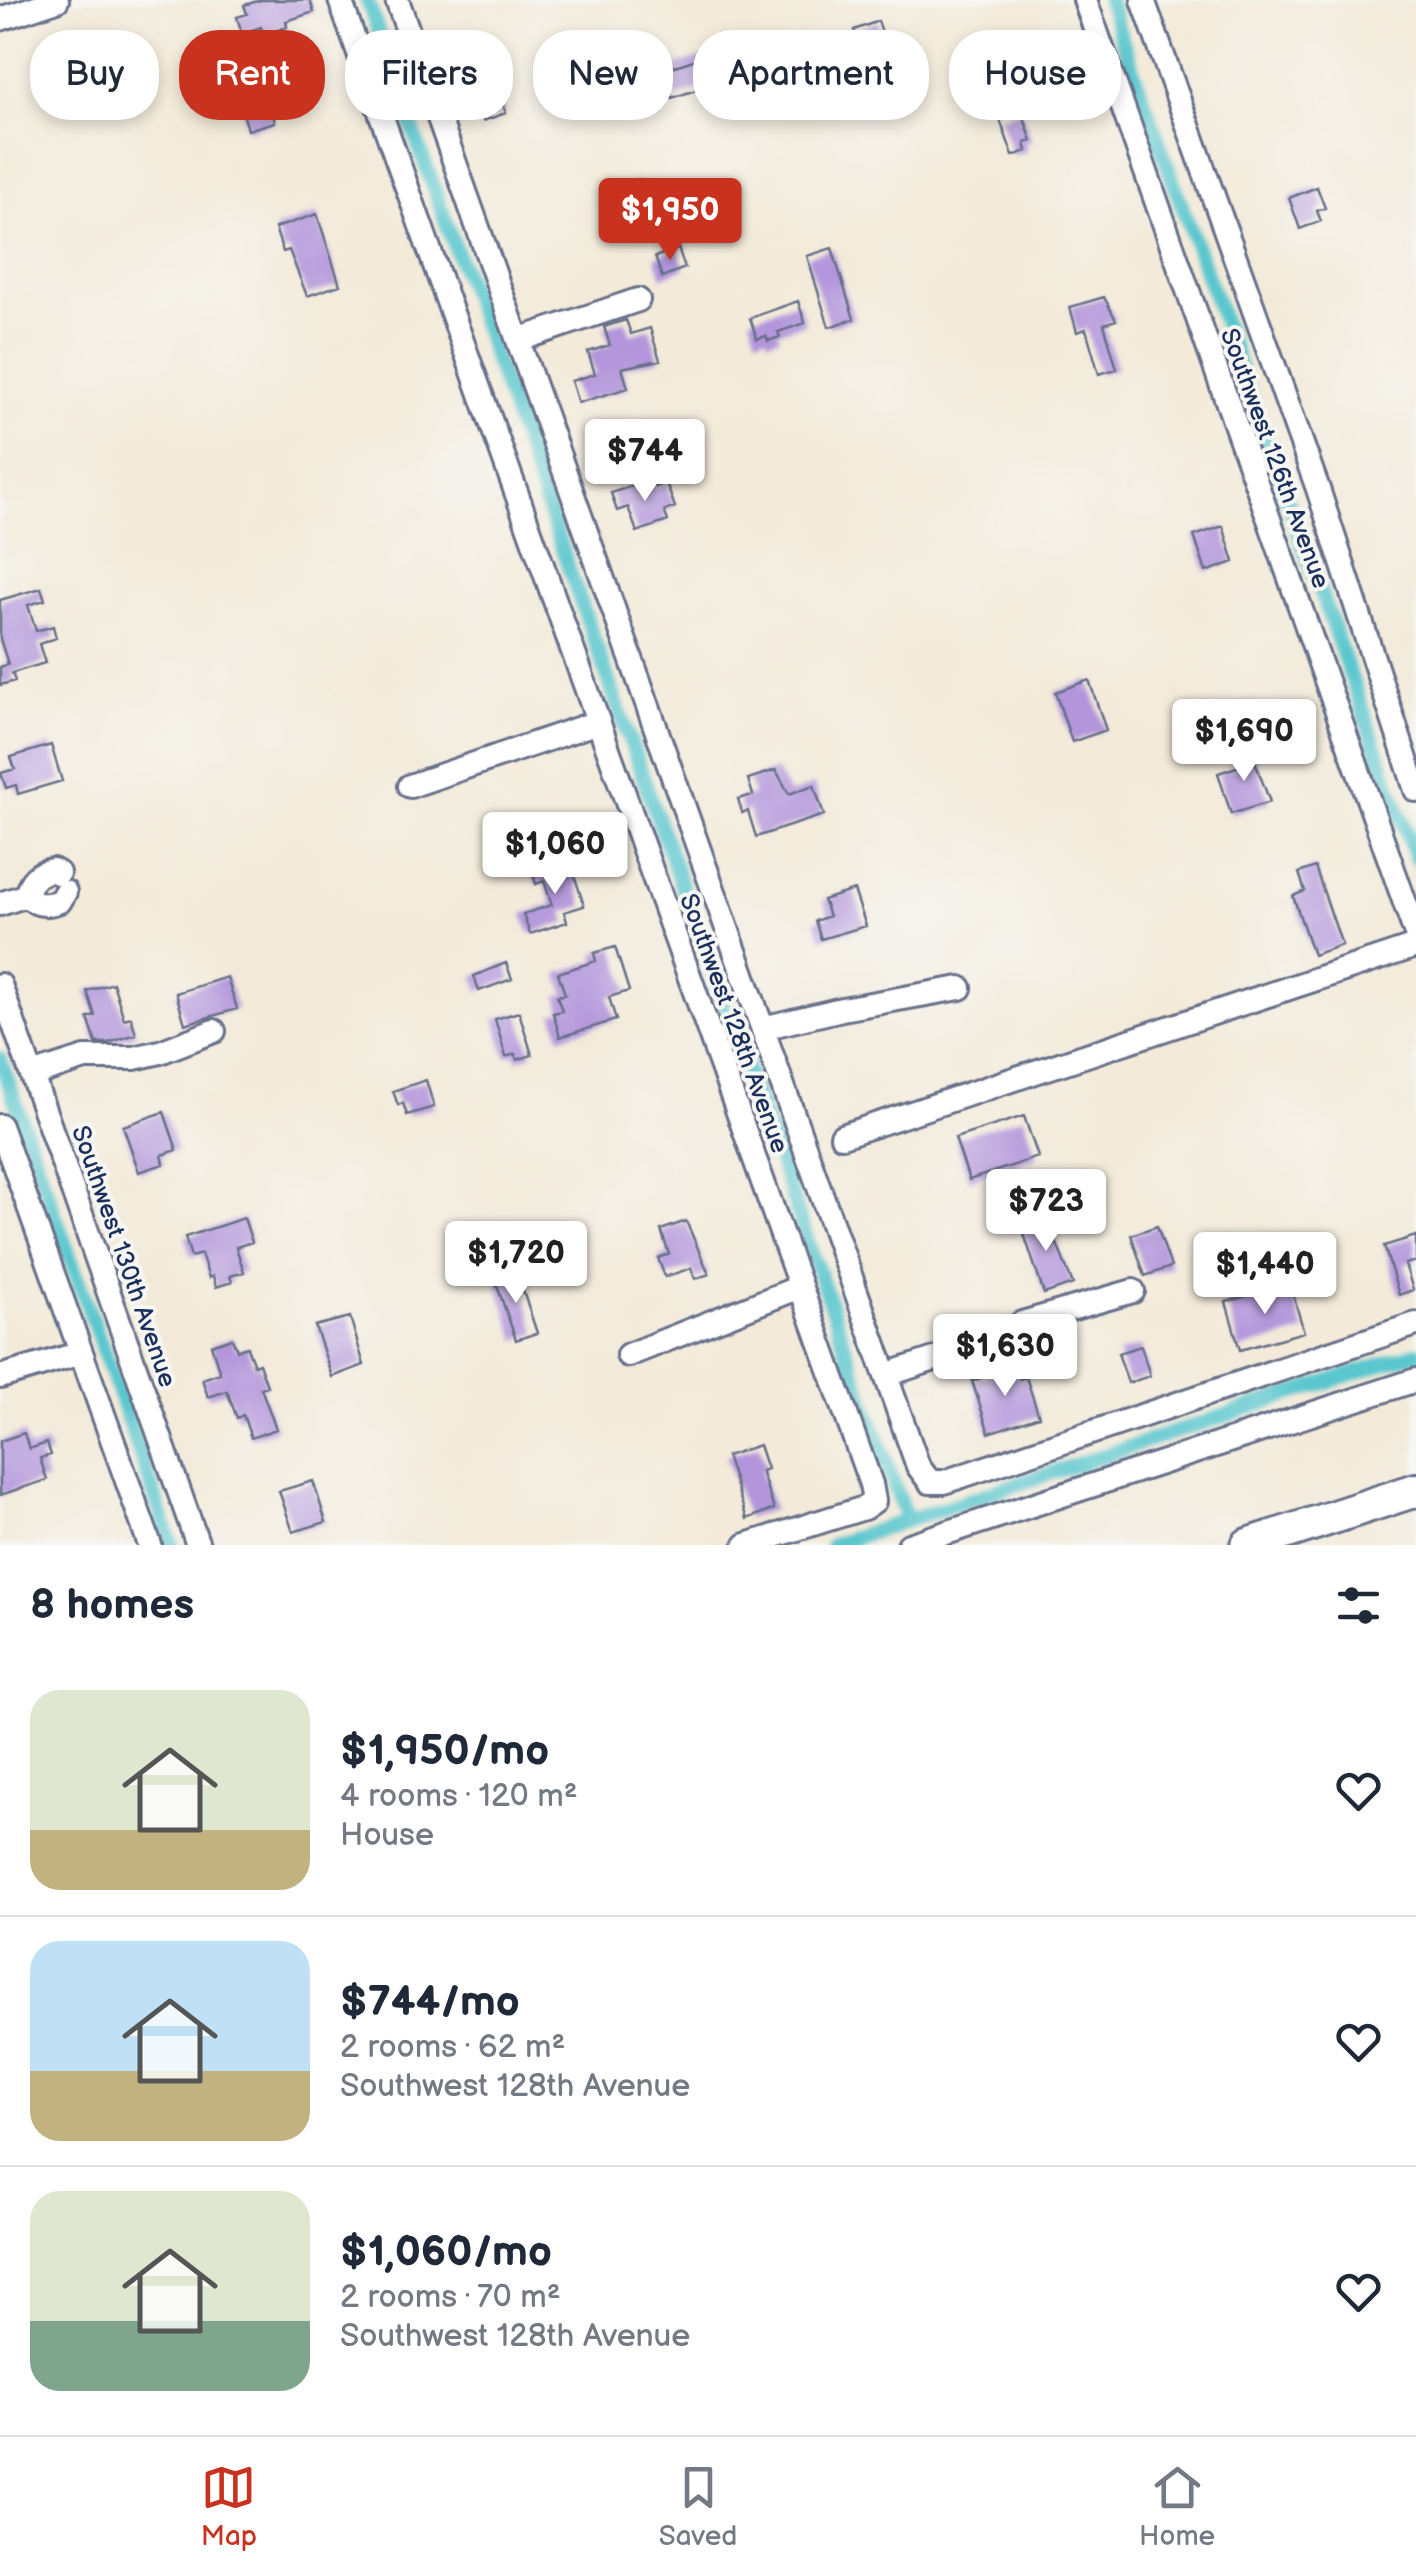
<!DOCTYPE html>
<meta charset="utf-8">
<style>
body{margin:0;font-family:"Balsamiq Sans",sans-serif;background:#f2f2f3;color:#1f2937;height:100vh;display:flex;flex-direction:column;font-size:38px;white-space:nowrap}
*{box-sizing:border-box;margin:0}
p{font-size:32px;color:#747a83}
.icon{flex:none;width:55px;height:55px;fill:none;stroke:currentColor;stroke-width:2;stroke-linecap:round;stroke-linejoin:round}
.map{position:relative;height:1545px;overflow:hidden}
.drawer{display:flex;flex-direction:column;background:#fff;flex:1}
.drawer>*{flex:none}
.top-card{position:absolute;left:30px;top:30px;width:1358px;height:90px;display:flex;gap:20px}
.price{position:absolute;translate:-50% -85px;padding:0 22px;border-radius:10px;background:#fff;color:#222;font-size:32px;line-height:65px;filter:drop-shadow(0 2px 5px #0008)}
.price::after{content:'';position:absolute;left:50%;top:60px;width:30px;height:22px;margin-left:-15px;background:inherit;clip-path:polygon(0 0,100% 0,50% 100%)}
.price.current{background:#c8321e;color:#fff}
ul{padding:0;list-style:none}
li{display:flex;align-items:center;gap:30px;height:250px;padding:0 30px}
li+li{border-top:2px solid #e0e1e3}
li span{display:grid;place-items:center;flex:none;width:280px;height:200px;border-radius:30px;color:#555}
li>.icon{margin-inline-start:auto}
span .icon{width:120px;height:120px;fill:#fffc;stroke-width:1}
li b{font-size:42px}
h2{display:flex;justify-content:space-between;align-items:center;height:120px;padding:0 30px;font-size:42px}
.pill{padding:0 35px;border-radius:40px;background:#fff;box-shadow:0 5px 15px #0003;font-size:35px;line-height:90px}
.pill.current{background:#c8321e;color:#fff}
.menu{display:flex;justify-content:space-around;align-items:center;height:140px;border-top:2px solid #e0e1e3;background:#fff;font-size:28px;color:#747a83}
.menu a{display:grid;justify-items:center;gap:5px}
.menu .current{color:#c8321e}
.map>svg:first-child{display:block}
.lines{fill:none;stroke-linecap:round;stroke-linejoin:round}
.canal{stroke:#5ac7cf;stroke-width:15}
.building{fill:#b295db}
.minor-casing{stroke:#677089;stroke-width:28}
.highway-casing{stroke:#677089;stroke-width:38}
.minor{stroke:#fff;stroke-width:22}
.highway{stroke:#fff;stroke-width:32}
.labels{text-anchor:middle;stroke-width:8;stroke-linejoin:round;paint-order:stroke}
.street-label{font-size:25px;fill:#1b2f5e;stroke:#f6f6f2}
</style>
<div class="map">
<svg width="1416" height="1545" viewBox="0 0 1416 1545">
<rect width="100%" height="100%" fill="#f6f6f2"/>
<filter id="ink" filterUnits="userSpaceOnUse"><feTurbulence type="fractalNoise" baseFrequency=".01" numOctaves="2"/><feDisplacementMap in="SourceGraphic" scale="20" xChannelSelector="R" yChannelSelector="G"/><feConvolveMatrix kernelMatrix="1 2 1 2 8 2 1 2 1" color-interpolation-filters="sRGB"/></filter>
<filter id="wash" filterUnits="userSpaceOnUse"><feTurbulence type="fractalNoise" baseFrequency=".0048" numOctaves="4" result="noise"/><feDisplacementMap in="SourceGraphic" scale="40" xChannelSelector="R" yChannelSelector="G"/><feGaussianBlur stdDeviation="2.25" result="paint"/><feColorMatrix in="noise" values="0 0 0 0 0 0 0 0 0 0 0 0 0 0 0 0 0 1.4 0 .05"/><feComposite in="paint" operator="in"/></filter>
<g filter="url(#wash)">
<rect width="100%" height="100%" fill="#f3ead9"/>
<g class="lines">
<path class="canal" d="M367 0 907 1521
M1108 0 1416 859
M0 1059 172 1545
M832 1545 1416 1353"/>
</g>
<g id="blocks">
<path class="building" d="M261 0H310L314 12 286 21 287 27 264 35 261 27 242 33 237 17 247 14 244 5Z
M878 21 893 63 868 72 854 30Z
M714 53 723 81 672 98 663 70Z
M489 70 493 83 500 81 506 98 501 99 506 113 483 121 468 77Z
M259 84 263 96 267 94 275 122 248 130 236 91Z
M1021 109 1032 141 1025 143 1027 151 1013 156 999 117Z
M641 181 645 200 621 208 616 189Z
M1317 187 1325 208 1317 211 1321 221 1300 229 1289 198Z
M317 214 340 285 307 296 289 250 283 252 275 228Z
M678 248 685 268 662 277 655 257Z
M832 248 854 319 829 327 807 256Z
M1104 297 1116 320 1104 324 1117 369 1099 374 1086 329 1077 332 1070 307Z
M798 301 805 323 778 332 780 337 768 341 766 336 757 339 750 318Z
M626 320 631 334 650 328 660 360 622 368 628 388 578 403 571 381 595 374 588 352 610 345 604 327Z
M652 479 655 487 666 483 675 507 664 511 668 521 637 532 628 507 617 511 611 493Z
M1223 526 1234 562 1206 572 1194 536Z
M41 588 45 600 28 605 36 631 53 626 56 638 39 644 45 663 12 673 15 681 0 685V667L8 664 0 639V600Z
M1089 680 1106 730 1072 742 1055 692Z
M51 745 62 781 18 794 16 785 6 788 1 773 15 769 11 757Z
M1250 748 1270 802 1231 814 1218 773 1240 766 1235 752Z
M776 770 789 794 814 785 824 815 756 837 748 811 742 813 738 799 753 795 748 779Z
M570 861 584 906 564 912 567 922 530 934 523 914 552 905 544 881 536 884 532 872Z
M1315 867 1342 945 1313 955 1293 896 1305 891 1299 873Z
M854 890 866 926 821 939 815 921 829 916 823 900Z
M615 947 629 991 609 997 616 1020 560 1037 553 1013 562 1011 557 996 565 994 558 973 596 961 594 953Z
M506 963 512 979 479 991 474 976Z
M227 977 237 1009 185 1024 176 993Z
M113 983 124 1019 131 1017 136 1034 108 1043H96L88 1018 95 1016 87 991Z
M519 1012 532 1055 517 1060 515 1054 506 1057 495 1019Z
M426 1080 434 1107 407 1115 403 1103 398 1105 393 1091Z
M164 1112 177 1150 162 1155 164 1164 139 1172 123 1126Z
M1024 1116 1038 1157 969 1180 955 1138Z
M1045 1214 1073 1284 1044 1294 1020 1222Z
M244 1218 252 1242 236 1247 244 1272 230 1276 232 1282 216 1287 213 1276 209 1278 201 1254 191 1257 185 1237Z
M686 1221 709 1274 695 1279 691 1268 665 1277 658 1258 669 1254 661 1230Z
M1157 1226 1171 1267 1145 1276 1131 1235Z
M1416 1236V1261L1405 1264 1413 1290 1399 1295 1384 1246Z
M517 1273 537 1333 516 1340 495 1280Z
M1290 1284 1304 1332 1240 1350 1226 1302Z
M350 1317 364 1365 332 1377 315 1326Z
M232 1338 237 1350 247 1347 254 1365 259 1363 267 1386 261 1388 276 1429 251 1438 243 1415 237 1418 227 1391 208 1397 202 1379 220 1373 211 1345Z
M1141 1346 1150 1376 1128 1383 1118 1353Z
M1016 1366 1020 1379 1026 1377 1039 1416 989 1433 972 1381Z
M24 1433 29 1449 47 1443 51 1455 40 1458 47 1480 0 1495V1441Z
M759 1445 767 1469 761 1471 774 1509 747 1519 726 1456Z
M313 1481 326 1522 293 1532 279 1491Z"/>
</g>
</g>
<g filter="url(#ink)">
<use href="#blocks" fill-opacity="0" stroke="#677089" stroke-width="2.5"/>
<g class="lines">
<g class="minor-casing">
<path id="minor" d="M340 0 871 1484 874 1501 864 1508 746 1545
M397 0 918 1466 930 1482H944L1416 1324
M1085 0 1416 934
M1143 0 1318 489 1416 790
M0 19 57 0
M518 340 638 300
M410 786 598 722
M27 895C36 906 47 906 60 901L65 892
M0 904 27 895C29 880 38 872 53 870L58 873
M0 985 198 1545
M763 1028 842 1009 960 988
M32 1075 85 1058H134L160 1052 214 1031
M0 1126 150 1545
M842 1136 1416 946
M628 1355 800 1287
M886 1375 998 1338 1022 1323 1133 1291
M0 1377 81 1353
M909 1545 1416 1380"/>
</g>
<g class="highway-casing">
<path id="highway" d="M1248 1545 1416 1490"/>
</g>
<use href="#minor" class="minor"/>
<use href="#highway" class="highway"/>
</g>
</g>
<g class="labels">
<g class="street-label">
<text transform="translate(1276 458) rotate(70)" y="9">Southwest 126th Avenue</text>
<text transform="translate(735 1023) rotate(70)" y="9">Southwest 128th Avenue</text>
<text transform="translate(125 1256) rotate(71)" y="9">Southwest 130th Avenue</text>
</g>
</g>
</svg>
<b class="price current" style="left:670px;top:263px">$1,950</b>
<b class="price" style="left:645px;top:504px">$744</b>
<b class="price" style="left:1244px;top:784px">$1,690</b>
<b class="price" style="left:555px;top:897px">$1,060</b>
<b class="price" style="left:1046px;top:1254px">$723</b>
<b class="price" style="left:516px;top:1306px">$1,720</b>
<b class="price" style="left:1265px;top:1317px">$1,440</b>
<b class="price" style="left:1005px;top:1399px">$1,630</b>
<div class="top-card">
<a class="pill">Buy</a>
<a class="pill current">Rent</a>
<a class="pill">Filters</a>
<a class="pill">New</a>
<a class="pill">Apartment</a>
<a class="pill">House</a>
</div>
</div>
<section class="drawer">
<h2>8 homes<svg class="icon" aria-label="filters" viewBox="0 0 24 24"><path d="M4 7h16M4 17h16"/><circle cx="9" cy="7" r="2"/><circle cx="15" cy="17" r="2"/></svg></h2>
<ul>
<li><span style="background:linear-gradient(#dfe7d0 70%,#c2b280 0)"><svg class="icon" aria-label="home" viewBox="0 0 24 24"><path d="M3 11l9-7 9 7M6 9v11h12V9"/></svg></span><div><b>$1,950/mo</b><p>4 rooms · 120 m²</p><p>House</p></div><svg class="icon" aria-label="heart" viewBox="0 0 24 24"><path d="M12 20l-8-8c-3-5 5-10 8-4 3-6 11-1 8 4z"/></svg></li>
<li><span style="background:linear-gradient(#bfe0f5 65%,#c2b280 0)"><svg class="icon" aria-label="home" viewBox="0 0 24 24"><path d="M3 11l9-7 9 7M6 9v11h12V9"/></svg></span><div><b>$744/mo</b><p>2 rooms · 62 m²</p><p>Southwest 128th Avenue</p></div><svg class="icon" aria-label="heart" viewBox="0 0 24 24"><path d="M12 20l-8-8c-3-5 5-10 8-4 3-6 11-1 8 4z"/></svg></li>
<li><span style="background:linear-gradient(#dfe7d0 65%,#7fa58c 0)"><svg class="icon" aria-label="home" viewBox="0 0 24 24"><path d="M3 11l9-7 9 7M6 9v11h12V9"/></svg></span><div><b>$1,060/mo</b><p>2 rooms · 70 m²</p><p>Southwest 128th Avenue</p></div><svg class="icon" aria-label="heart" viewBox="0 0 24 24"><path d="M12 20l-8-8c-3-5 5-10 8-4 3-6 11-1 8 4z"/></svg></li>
</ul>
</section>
<nav class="menu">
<a class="current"><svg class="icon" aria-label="map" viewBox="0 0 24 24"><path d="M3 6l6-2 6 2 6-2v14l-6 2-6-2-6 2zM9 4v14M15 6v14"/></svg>Map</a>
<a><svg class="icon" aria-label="saved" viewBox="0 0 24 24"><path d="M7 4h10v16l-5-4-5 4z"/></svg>Saved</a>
<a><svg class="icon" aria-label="home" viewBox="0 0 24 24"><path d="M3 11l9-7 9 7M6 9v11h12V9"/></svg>Home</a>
</nav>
